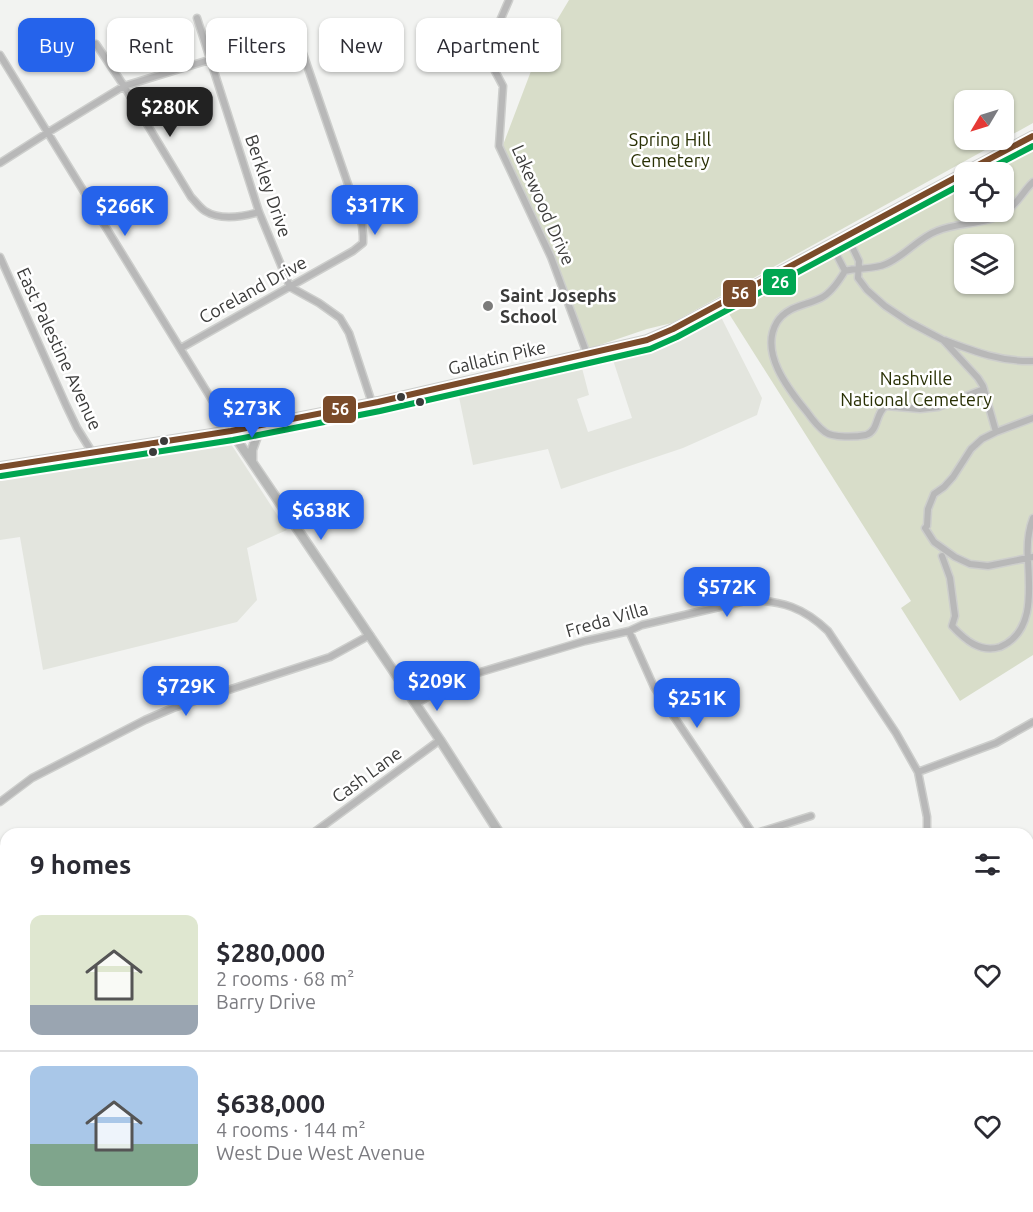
<!DOCTYPE html>
<meta charset="utf-8">
<style>
body{margin:0;font-family:Ubuntu,sans-serif;background:#f7f7f7;color:#2b2b33;height:100vh;display:flex;flex-direction:column;font-size:22px;white-space:nowrap}
*{box-sizing:border-box;margin:0}
p{font-size:20px;color:#7c7c81}
.icon{flex:none;width:33px;height:33px;fill:none;stroke:currentColor;stroke-width:2;stroke-linecap:round;stroke-linejoin:round}
.map{position:relative;flex:1;overflow:hidden}
.details{position:absolute;left:0px;top:828px;width:1034px;height:384px;display:flex;flex-direction:column;background:#fff;border-radius:18px 18px 0 0;box-shadow:0 2px 4px #0004}
.details>*{flex:none}
.banner{position:absolute;left:18px;top:18px;width:600px;height:54px;display:flex;gap:12px}
.needle{width:39px;rotate:232deg}
.fabs{position:absolute;left:954px;top:90px;display:grid;gap:12px}
.fabs a{display:grid;place-items:center;width:60px;height:60px;border-radius:12px;background:#fff;box-shadow:0 2px 4px #0004;font-size:30px}
.price{position:absolute;translate:-50% -51px;padding:0 14px;border-radius:12px;background:#2563eb;color:#fff;font-size:20px;line-height:39px;filter:drop-shadow(0 2px 3px #0008)}
.price::after{content:'';position:absolute;left:50%;top:36px;width:18px;height:14px;margin-left:-9px;background:inherit;clip-path:polygon(0 0,100% 0,50% 100%)}
.price.on{background:#222;color:#fff}
ul{padding:0;list-style:none}
li{display:flex;align-items:center;gap:18px;height:150px;padding:0 30px}
li+li{border-top:2px solid #e1e1e2}
li span{display:grid;place-items:center;flex:none;width:168px;height:120px;border-radius:12px;color:#555}
li>.icon{margin-inline-start:auto}
span .icon{width:72px;height:72px;fill:#fffc;stroke-width:1}
li b{font-size:26px}
h2{display:flex;justify-content:space-between;align-items:center;height:72px;padding:0 30px;font-size:26px}
.chip{padding:0 21px;border-radius:12px;background:#fff;box-shadow:0 2px 4px #0004;font-size:21px;line-height:54px}
.chip.on{background:#2563eb;color:#fff}
.map>svg:first-child{display:block}
.built{fill:#e3e5de}
.green{fill:#d8ddc9;fill-rule:evenodd}
.lines{fill:none;stroke-linecap:round;stroke-linejoin:round}
.street-casing{stroke:#cdcecc;stroke-width:9}
.secondary-casing{stroke:#cdcecc;stroke-width:11}
.primary-casing{stroke:#cdcecc;stroke-width:12}
.street{stroke:#b8b8b8;stroke-width:6}
.secondary{stroke:#b6b7b6;stroke-width:8}
.primary{stroke:#b1b1b0;stroke-width:9}
.bus-1-casing{stroke:#fff;stroke-width:10}
.bus-2-casing{stroke:#fff;stroke-width:10}
.bus-1{stroke:#7a4b2a;stroke-width:6}
.bus-2{stroke:#00a651;stroke-width:6}
.poi-dot{fill:#7b7b7a;stroke:#fff;stroke-width:2}
.bus-dot{fill:#3b3b3a;stroke:#fff;stroke-width:2}
.labels{text-anchor:middle;stroke-width:5;stroke-linejoin:round;paint-order:stroke}
.park-label{font-size:18px;fill:#293004;stroke:#fff}
.street-label{font-size:18px;fill:#3b3b3a;stroke:#fff}
.poi-label{font-size:18px;font-weight:bold;fill:#3b3b3a;stroke:#fff;text-anchor:start}
.line-badge{stroke:#fff;stroke-width:2}
.badge-label{font-size:16px;text-anchor:middle;font-weight:bold;fill:#fff}
</style>
<div class="map">
<svg width="1033" height="1212" viewBox="0 0 1033 1212">
<rect width="100%" height="100%" fill="#f2f3f1"/>
<path class="built" d="M721 317 762 398 757 415 683 448 561 489 548 449 473 465 459 397 582 368 589 395 577 399 588 432 632 418 613 360 666 342Z
M229 441 287 530 247 548 257 600 237 622 43 670 20 537 0 540V476Z"/>
<path class="green" d="M569 0H1033V123L1004 139V100H964V140H1003L672 323 647 329 588 349 503 145 539 50Z
M1033 142V655L960 701 901 608 911 601 726 309 964 179V212H1004V172H977ZM964 244H1004V284H964Z"/>
<g class="lines">
<g class="street-casing">
<path id="street" d="M509 0 490 44 488 58 503 86 499 146 551 257 587 354
M197 18 259 212 290 287 319 303 340 318 349 333 372 403
M96 44 124 86 191 197C196 202 200 208 205 211 221 221 242 217 259 212
M0 55 231 431
M0 163 47 133 124 86 209 60 280 35 289 34 298 39 362 225 363 236V243L353 251 181 348
M847 236 859 261 858 278 867 290 885 306 909 322 943 340 978 378 983 386 996 432 982 439 971 449 953 477 944 487 934 494 928 509 927 526 925 528 934 542 955 557 970 564 988 566 1033 557
M831 244 845 271
M0 257 66 405 77 428 92 452
M944 340C973 351 1001 362 1033 361
M984 389 938 407 920 409 886 406C875 413 879 431 866 435 856 437 833 438 825 432 818 427 812 419 807 412 788 389 759 352 777 322 787 306 805 306 821 298 831 293 839 281 845 271 858 267 873 270 886 264 905 256 918 238 937 231 960 221 988 226 1008 210 1018 203 1024 190 1033 182
M996 432 1033 418
M942 556 950 578 955 616 952 626C965 640 980 653 1000 647 1033 633 1030 595 1028 560 1027 547 1028 531 1033 518
M629 631 654 687 753 834
M416 704 446 686 474 674 585 641 629 631 642 625 749 600C782 601 803 607 828 631L896 733 918 772 927 817V834
M918 772 996 743 1033 722
M0 802 32 778 145 720 173 708 330 657 370 635
M312 834 440 740
M754 834 811 816
M1028 861 1033 857
M0 902 6 905
M0 1014 6 1010
M1028 1112 1033 1119
M0 1115 6 1112
M111 1206 112 1212
M416 1206 421 1212
M17 1212 27 1206
M296 1212 298 1206"/>
</g>
<g class="secondary-casing">
<path id="secondary" d="M231 431 440 740 500 834
M252 461V450L261 425
M727 1206 730 1212"/>
</g>
<g class="primary-casing">
<path id="primary" d="M965 172 1033 136
M0 467 231 431 378 402 647 340 673 329 964 173"/>
</g>
<use href="#street" class="street"/>
<use href="#secondary" class="secondary"/>
<use href="#primary" class="primary"/>
<g class="bus-1-casing">
<path id="bus-1" d="M965 172 1033 136
M0 467 231 431 378 402 647 340 673 329 964 173"/>
</g>
<g class="bus-2-casing">
<path id="bus-2" d="M983 172 1033 146
M1 476 233 440 380 411 650 349 677 337 964 183"/>
</g>
<use href="#bus-1" class="bus-1"/>
<use href="#bus-2" class="bus-2"/>
</g>
<circle class="poi-dot" cx="488" cy="306" r="6"/>
<g class="bus-dot">
<circle cx="401" cy="397" r="5"/>
<circle cx="420" cy="402" r="5"/>
<circle cx="164" cy="441" r="5"/>
<circle cx="153" cy="452" r="5"/>
</g>
<g class="labels">
<g class="park-label">
<text x="670" y="146">Spring Hill<tspan x="670" dy="21">Cemetery</tspan></text>
<text x="916" y="385">Nashville<tspan x="916" dy="21">National Cemetery</tspan></text>
</g>
<g class="street-label">
<text transform="translate(268 186) rotate(71)" y="6">Berkley Drive</text>
<text transform="translate(543 205) rotate(66)" y="6">Lakewood Drive</text>
<text transform="translate(253 290) rotate(-29)" y="6">Coreland Drive</text>
<text transform="translate(59 349) rotate(65)" y="6">East Palestine Avenue</text>
<text transform="translate(497 358) rotate(-13)" y="6">Gallatin Pike</text>
<text transform="translate(607 620) rotate(-16)" y="6">Freda Villa</text>
<text transform="translate(367 775) rotate(-36)" y="6">Cash Lane</text>
</g>
<g class="poi-label">
<text x="500" y="302">Saint Josephs<tspan x="500" dy="21">School</tspan></text>
</g>
</g>
<g class="line-badge">
<rect x="762" y="268" width="35" height="28" rx="6" fill="#00a651"/>
<rect x="722" y="279" width="35" height="29" rx="6" fill="#7a4b2a"/>
<rect x="322" y="395" width="35" height="29" rx="6" fill="#7a4b2a"/>
</g>
<g class="badge-label">
<text x="780" y="288">26</text>
<text x="740" y="299">56</text>
<text x="340" y="415">56</text>
</g>
</svg>
<div class="fabs">
<a><svg class="needle" viewBox="-14 -14 28 28"><path d="M0-13l5 13h-10z" fill="#e53935"/><path d="M0 13l5-13h-10z" fill="#7c7c81"/></svg></a>
<a><svg class="icon" aria-label="locate" viewBox="0 0 24 24"><circle cx="12" cy="12" r="6"/><path d="M12 2v4M12 18v4M2 12h4M18 12h4"/></svg></a>
<a><svg class="icon" aria-label="layers" viewBox="0 0 24 24"><path d="M12 4l9 5-9 5-9-5zM3 14l9 5 9-5"/></svg></a>
</div>
<b class="price on" style="left:170px;top:138px">$280K</b>
<b class="price" style="left:375px;top:236px">$317K</b>
<b class="price" style="left:125px;top:237px">$266K</b>
<b class="price" style="left:252px;top:439px">$273K</b>
<b class="price" style="left:321px;top:541px">$638K</b>
<b class="price" style="left:727px;top:618px">$572K</b>
<b class="price" style="left:437px;top:712px">$209K</b>
<b class="price" style="left:186px;top:717px">$729K</b>
<b class="price" style="left:697px;top:729px">$251K</b>
<div class="banner">
<a class="chip on">Buy</a>
<a class="chip">Rent</a>
<a class="chip">Filters</a>
<a class="chip">New</a>
<a class="chip">Apartment</a>
</div>
<section class="details">
<h2>9 homes<svg class="icon" aria-label="filters" viewBox="0 0 24 24"><path d="M4 7h16M4 17h16"/><circle cx="9" cy="7" r="2"/><circle cx="15" cy="17" r="2"/></svg></h2>
<ul>
<li><span style="background:linear-gradient(#dfe7d0 75%,#9aa5b1 0)"><svg class="icon" aria-label="home" viewBox="0 0 24 24"><path d="M3 11l9-7 9 7M6 9v11h12V9"/></svg></span><div><b>$280,000</b><p>2 rooms · 68 m²</p><p>Barry Drive</p></div><svg class="icon" aria-label="heart" viewBox="0 0 24 24"><path d="M12 20l-8-8c-3-5 5-10 8-4 3-6 11-1 8 4z"/></svg></li>
<li><span style="background:linear-gradient(#a9c7e8 65%,#7fa58c 0)"><svg class="icon" aria-label="home" viewBox="0 0 24 24"><path d="M3 11l9-7 9 7M6 9v11h12V9"/></svg></span><div><b>$638,000</b><p>4 rooms · 144 m²</p><p>West Due West Avenue</p></div><svg class="icon" aria-label="heart" viewBox="0 0 24 24"><path d="M12 20l-8-8c-3-5 5-10 8-4 3-6 11-1 8 4z"/></svg></li>
</ul>
</section>
</div>
